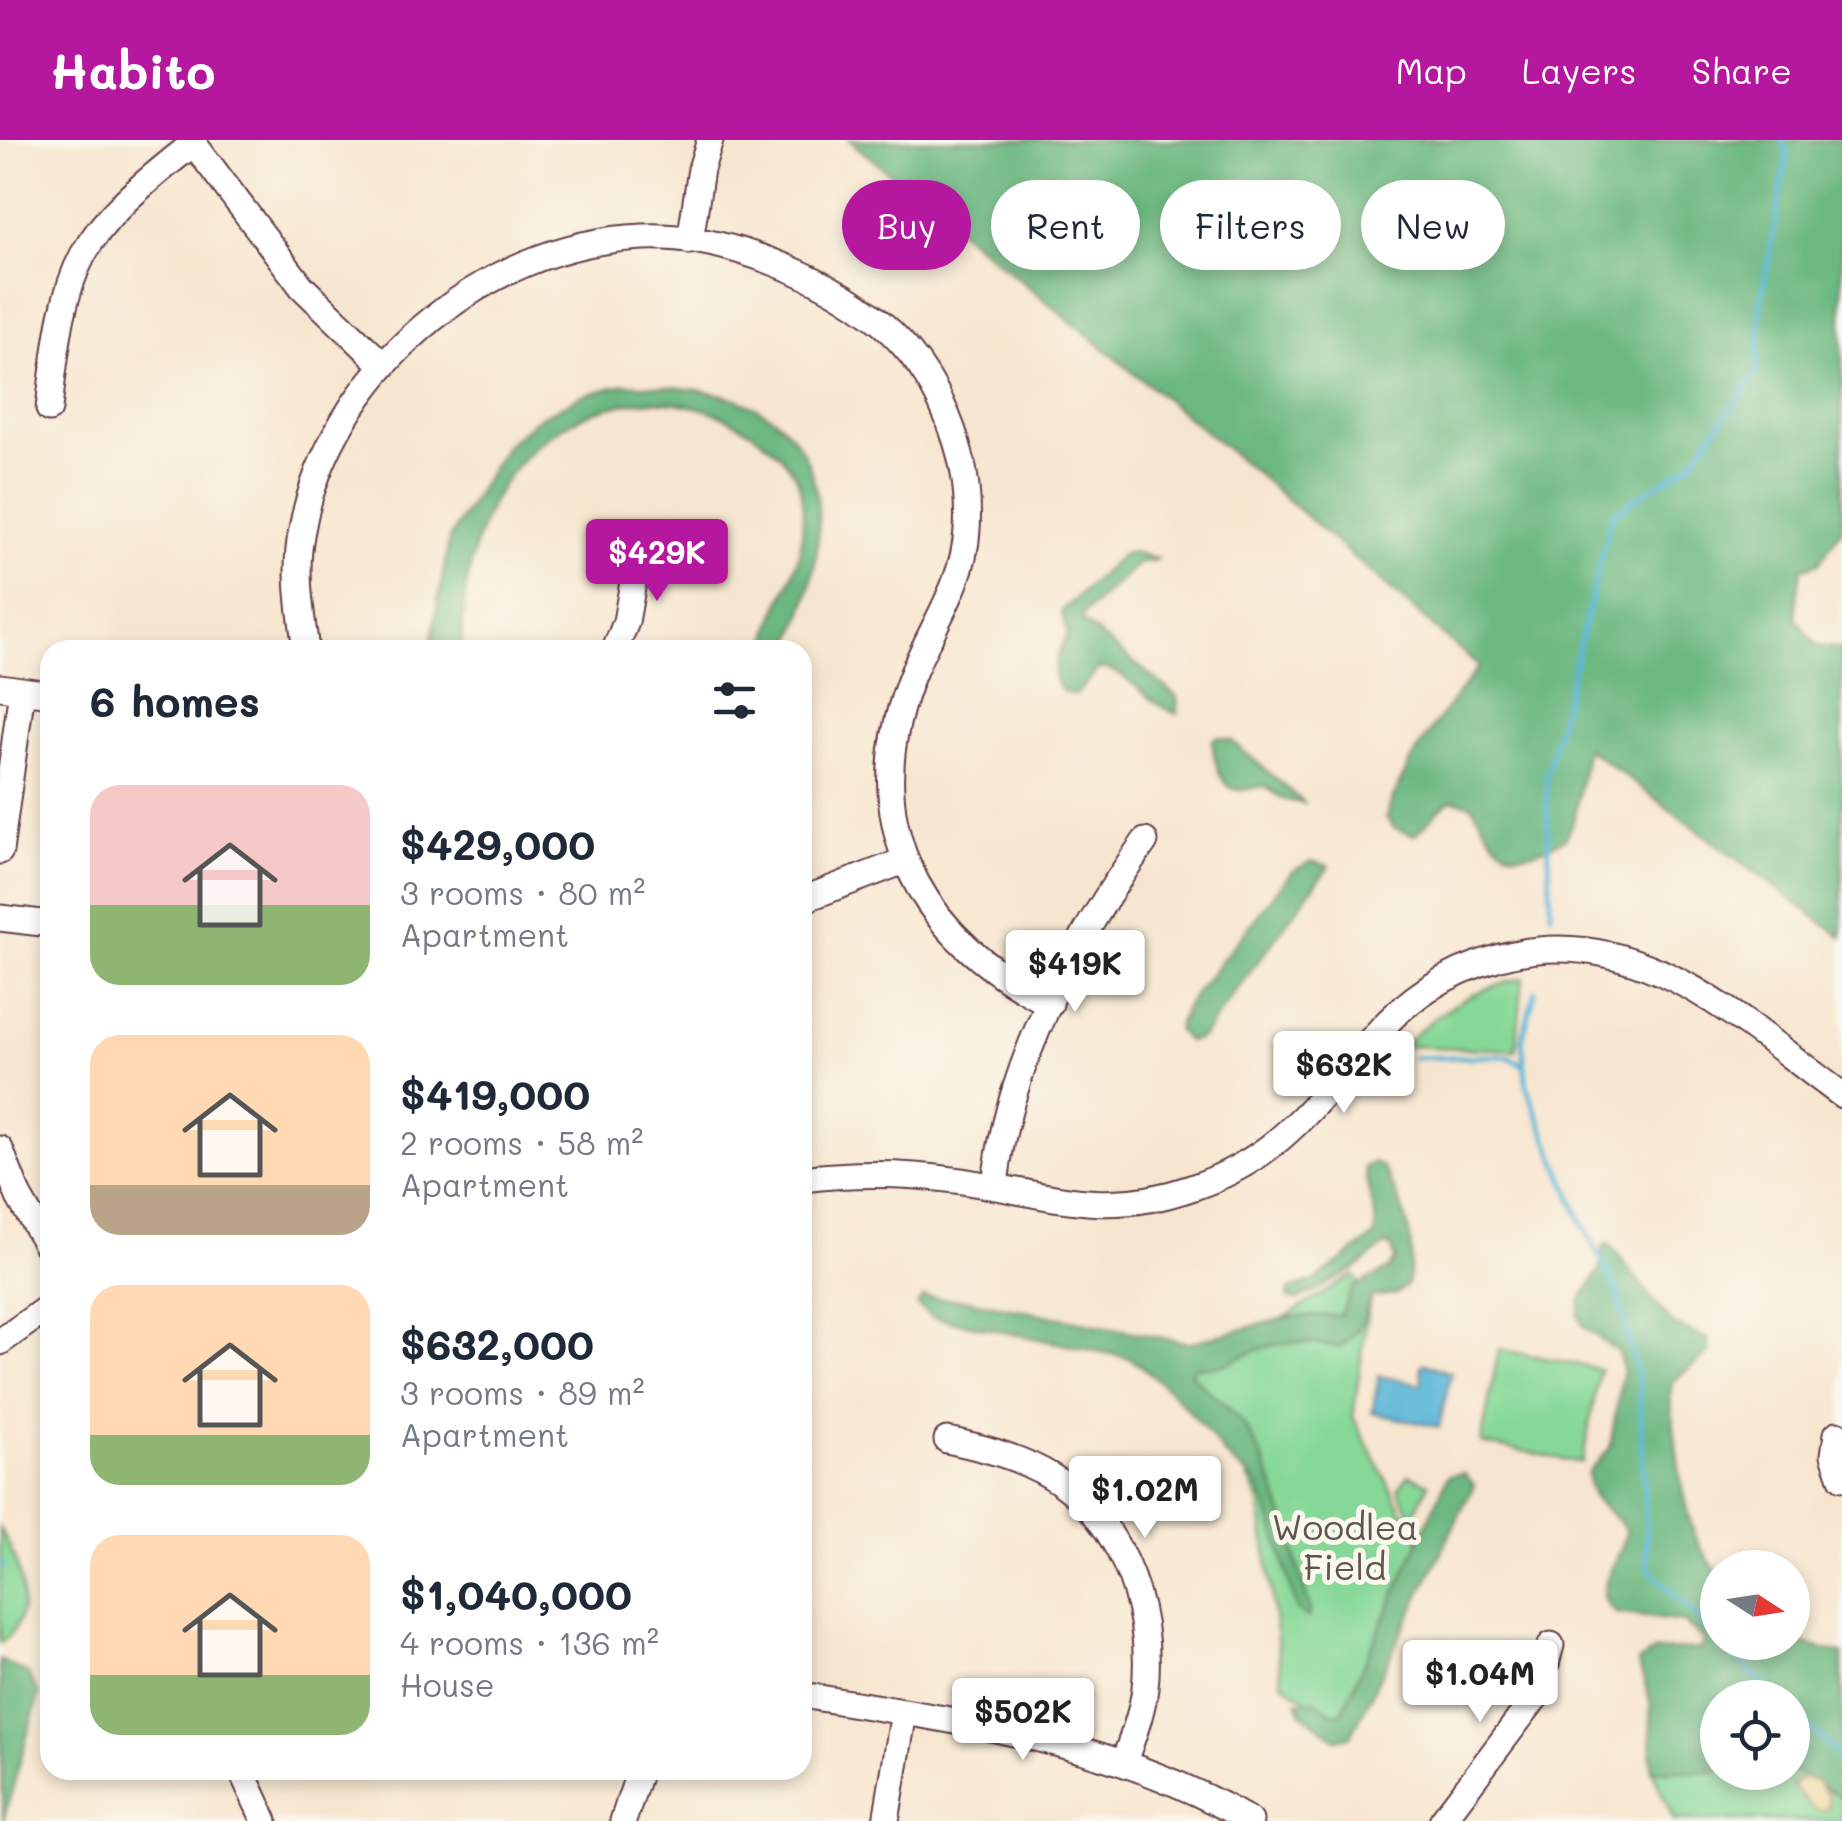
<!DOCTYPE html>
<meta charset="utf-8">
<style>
body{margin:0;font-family:Mali,sans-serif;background:#f6f6f7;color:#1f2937;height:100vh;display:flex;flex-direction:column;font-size:38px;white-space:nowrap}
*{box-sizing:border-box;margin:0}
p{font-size:32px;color:#747a83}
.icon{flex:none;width:55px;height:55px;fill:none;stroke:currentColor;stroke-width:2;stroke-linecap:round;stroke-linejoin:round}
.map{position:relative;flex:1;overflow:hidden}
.sheet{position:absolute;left:40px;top:500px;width:772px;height:1140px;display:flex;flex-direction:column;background:#fff;border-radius:30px;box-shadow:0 5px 15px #0003}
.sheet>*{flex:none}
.top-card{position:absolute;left:842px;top:40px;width:848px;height:90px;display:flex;gap:20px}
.needle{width:65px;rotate:102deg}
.fabs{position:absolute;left:1700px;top:1410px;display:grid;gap:20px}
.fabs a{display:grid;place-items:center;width:110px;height:110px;border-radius:50%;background:#fff;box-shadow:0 5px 15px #0003;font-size:50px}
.price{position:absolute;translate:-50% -85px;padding:0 22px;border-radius:10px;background:#fff;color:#222;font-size:32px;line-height:65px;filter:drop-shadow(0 2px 5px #0008)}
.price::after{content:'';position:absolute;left:50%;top:60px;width:30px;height:22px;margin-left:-15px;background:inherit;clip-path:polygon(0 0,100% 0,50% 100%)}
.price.current{background:#b5179e;color:#fff}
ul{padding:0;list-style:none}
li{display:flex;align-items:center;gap:30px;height:250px;padding:0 50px}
li span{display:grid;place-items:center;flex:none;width:280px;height:200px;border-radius:30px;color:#555}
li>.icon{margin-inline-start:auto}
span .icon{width:120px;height:120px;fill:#fffc;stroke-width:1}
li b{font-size:42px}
h2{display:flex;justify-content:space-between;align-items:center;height:120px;padding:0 50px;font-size:42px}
.pill{padding:0 35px;border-radius:45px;background:#fff;box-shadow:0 5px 15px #0003;font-size:35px;line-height:90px}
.pill.current{background:#b5179e;color:#fff}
header{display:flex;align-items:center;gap:60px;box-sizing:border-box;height:140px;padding:0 50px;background:#b5179e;color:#fff}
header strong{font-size:48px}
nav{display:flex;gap:55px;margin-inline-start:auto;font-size:35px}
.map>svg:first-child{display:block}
.green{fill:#86d898;stroke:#687c62;stroke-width:2.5}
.forest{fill:#6cb880;stroke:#5b6c56;stroke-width:2.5}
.sand{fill:#eeda9e;stroke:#9c7c64;stroke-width:2.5}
.water{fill:#59b6d7;stroke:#526a81;stroke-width:2.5}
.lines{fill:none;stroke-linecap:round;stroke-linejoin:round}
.stream{stroke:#59b6d7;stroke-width:5}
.minor-casing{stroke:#643d44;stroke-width:29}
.minor{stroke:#fff;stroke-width:25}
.labels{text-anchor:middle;stroke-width:10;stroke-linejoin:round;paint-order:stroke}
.park-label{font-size:35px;fill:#5c564c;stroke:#fbf7ec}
</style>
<header>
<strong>Habito</strong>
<nav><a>Map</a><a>Layers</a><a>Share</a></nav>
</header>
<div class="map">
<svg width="1842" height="1681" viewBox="0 0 1842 1681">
<rect width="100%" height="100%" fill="#fbf7ec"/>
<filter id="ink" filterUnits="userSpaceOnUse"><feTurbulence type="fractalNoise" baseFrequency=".01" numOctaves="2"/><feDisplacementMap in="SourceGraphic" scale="20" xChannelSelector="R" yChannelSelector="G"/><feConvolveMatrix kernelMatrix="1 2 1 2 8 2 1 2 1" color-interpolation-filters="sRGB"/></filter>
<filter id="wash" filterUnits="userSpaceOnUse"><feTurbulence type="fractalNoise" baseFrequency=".0048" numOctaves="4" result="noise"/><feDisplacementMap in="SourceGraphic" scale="40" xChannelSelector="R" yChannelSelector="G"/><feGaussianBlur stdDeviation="2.25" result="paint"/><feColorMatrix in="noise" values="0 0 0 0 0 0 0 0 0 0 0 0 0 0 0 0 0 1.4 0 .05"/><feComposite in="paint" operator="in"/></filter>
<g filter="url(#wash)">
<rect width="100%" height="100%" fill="#f7e6cf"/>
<path class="green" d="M1523 838 1516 910 1402 906C1438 871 1473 849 1523 838Z
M1353 1135 1370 1157 1353 1277 1424 1411 1343 1588 1282 1542 1260 1362 1228 1296 1140 1216 1253 1197Z
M1499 1209 1600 1229 1582 1323 1481 1303Z
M1409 1335 1429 1344 1412 1377 1398 1349Z
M0 1388C18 1420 40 1477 0 1503Z
M1652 1630 1793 1631 1842 1657V1681H1674Z"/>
<path class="forest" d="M849 0H1842V389L1819 423 1801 429 1795 477 1817 506 1842 509V797L1587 608 1574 679 1566 698C1511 726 1502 718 1472 665L1453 660C1436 668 1429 684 1414 695L1394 688 1386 677C1404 620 1444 572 1479 526L1255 332Z
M625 244C667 247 714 247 753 266 846 311 823 433 788 510H768C767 482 785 457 794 431 803 409 805 372 800 348 795 323 760 296 738 284 645 232 534 274 489 369 468 414 463 461 461 510H430L449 399 506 305 538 278 581 256Z
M1132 412 1159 419 1139 423 1084 474 1082 481 1177 557 1178 574C1150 567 1127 528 1099 528L1076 555C1042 552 1056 513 1068 494L1061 472 1123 414Z
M1218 597 1232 601 1305 664 1283 659 1266 647C1255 645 1250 650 1240 650 1218 649 1214 617 1212 600Z
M1311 721 1329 726 1202 897 1188 902 1177 889 1185 867 1292 732Z
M1373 1023 1383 1027C1403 1068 1419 1097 1407 1144L1396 1154 1371 1157 1360 1188 1341 1207C1315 1204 1296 1199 1270 1206 1241 1213 1228 1231 1196 1226L1190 1232C1204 1251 1225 1262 1240 1280 1276 1325 1292 1413 1310 1469L1308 1477 1297 1471C1285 1432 1277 1388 1260 1351 1251 1332 1235 1328 1223 1312 1196 1277 1167 1244 1130 1218L932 1177 917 1165 923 1157 968 1160 1189 1203 1289 1177 1341 1175 1353 1147 1389 1129 1395 1119 1392 1108 1386 1104 1358 1127 1298 1160 1288 1158 1289 1150 1314 1141 1375 1096C1379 1070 1365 1051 1365 1027Z
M1609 1104 1672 1184 1708 1199 1709 1213 1673 1241 1670 1257C1679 1311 1678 1390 1717 1430L1718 1502H1792L1793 1495 1804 1504 1842 1514V1657L1793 1631 1792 1558H1718L1717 1632 1652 1630 1650 1560 1638 1522 1655 1511 1701 1509 1705 1501 1684 1482 1616 1473C1585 1451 1625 1419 1626 1390 1609 1366 1587 1366 1588 1332L1610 1308 1623 1229 1618 1212 1584 1187 1578 1176 1581 1160 1599 1131 1604 1105Z
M1464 1333 1474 1345 1351 1596 1336 1599 1302 1573 1297 1562 1316 1560 1333 1574 1342 1572 1448 1336Z
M0 1520 28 1534 39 1555 3 1681Z"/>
<path class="sand" d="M1803 1638 1816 1641 1829 1657 1828 1670H1814L1792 1645Z"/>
<path class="water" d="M1425 1223 1451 1233 1439 1287 1372 1273 1379 1236 1422 1244 1421 1226Z"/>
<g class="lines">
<path class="stream" d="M1551 774 1546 636 1612 374 1691 323 1757 232 1761 161 1787 15 1782 0
M1535 851 1522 900 1527 948 1581 1081 1617 1151 1639 1244 1648 1428 1718 1499
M1413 918 1507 916 1525 926
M0 1425H3
M1721 1502 1777 1558
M1792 1572 1842 1619"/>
</g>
</g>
<g filter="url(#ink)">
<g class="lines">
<g class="minor-casing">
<path id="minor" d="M191 0 302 147 383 225
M690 101 701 29 710 0
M49 269C65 120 75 96 194 3
M306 510C301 472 294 433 301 395 327 235 482 103 643 97 718 93 824 135 881 183 938 232 972 314 967 390 964 442 934 483 915 528 853 677 914 794 1050 864
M615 510 626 482 640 402
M0 547 50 554
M0 711 22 550
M802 760 904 721
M0 778 50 784
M0 1009 19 1057 50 1111
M802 1039C851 1033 905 1033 954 1040 1044 1052 1099 1080 1191 1048 1278 1019 1312 967 1369 902 1407 858 1444 833 1500 817 1637 779 1739 880 1842 955
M995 1047C1005 930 1077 794 1145 701
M0 1202 50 1166
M1837 1294 1834 1315 1842 1338
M947 1300C980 1307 1012 1315 1042 1331 1119 1372 1154 1466 1145 1548 1142 1574 1132 1598 1124 1622
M802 1555C955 1581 1114 1600 1250 1681
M241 1630 265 1681
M623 1681 640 1630
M886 1681 904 1572
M1442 1681 1538 1554 1551 1505"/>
</g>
<use href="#minor" class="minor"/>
</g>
</g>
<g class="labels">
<g class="park-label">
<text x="1345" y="1400">Woodlea<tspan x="1345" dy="40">Field</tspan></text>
</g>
</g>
</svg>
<div class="fabs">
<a><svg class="needle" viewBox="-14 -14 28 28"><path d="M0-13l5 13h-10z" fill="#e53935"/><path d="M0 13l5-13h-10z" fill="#747a83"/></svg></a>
<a><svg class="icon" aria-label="locate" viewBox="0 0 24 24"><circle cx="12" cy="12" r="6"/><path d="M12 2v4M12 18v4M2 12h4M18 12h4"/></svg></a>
</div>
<b class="price current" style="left:657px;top:464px">$429K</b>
<b class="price" style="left:1075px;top:875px">$419K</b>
<b class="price" style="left:1344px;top:976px">$632K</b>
<b class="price" style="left:1145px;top:1401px">$1.02M</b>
<b class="price" style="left:1480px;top:1585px">$1.04M</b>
<b class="price" style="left:1023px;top:1623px">$502K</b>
<div class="top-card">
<a class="pill current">Buy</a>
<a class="pill">Rent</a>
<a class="pill">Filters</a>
<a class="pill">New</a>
</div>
<section class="sheet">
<h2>6 homes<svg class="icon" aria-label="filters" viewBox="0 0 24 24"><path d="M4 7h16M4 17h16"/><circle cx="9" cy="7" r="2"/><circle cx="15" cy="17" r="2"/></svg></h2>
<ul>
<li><span style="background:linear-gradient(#f6c9c9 60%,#8fb573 0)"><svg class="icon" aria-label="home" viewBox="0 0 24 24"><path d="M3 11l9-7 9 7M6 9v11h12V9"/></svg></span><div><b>$429,000</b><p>3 rooms · 80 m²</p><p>Apartment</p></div></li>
<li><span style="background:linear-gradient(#ffd9b3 75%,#b9a48a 0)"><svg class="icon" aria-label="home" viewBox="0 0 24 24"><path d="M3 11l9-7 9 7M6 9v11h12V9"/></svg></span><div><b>$419,000</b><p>2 rooms · 58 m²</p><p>Apartment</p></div></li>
<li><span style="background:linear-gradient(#ffd9b3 75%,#8fb573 0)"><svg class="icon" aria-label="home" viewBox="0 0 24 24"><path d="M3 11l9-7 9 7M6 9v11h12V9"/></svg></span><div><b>$632,000</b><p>3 rooms · 89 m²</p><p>Apartment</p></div></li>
<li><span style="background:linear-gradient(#ffd9b3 70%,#8fb573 0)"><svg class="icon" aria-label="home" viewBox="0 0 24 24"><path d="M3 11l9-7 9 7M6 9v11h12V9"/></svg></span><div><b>$1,040,000</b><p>4 rooms · 136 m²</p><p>House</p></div></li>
</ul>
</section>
</div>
